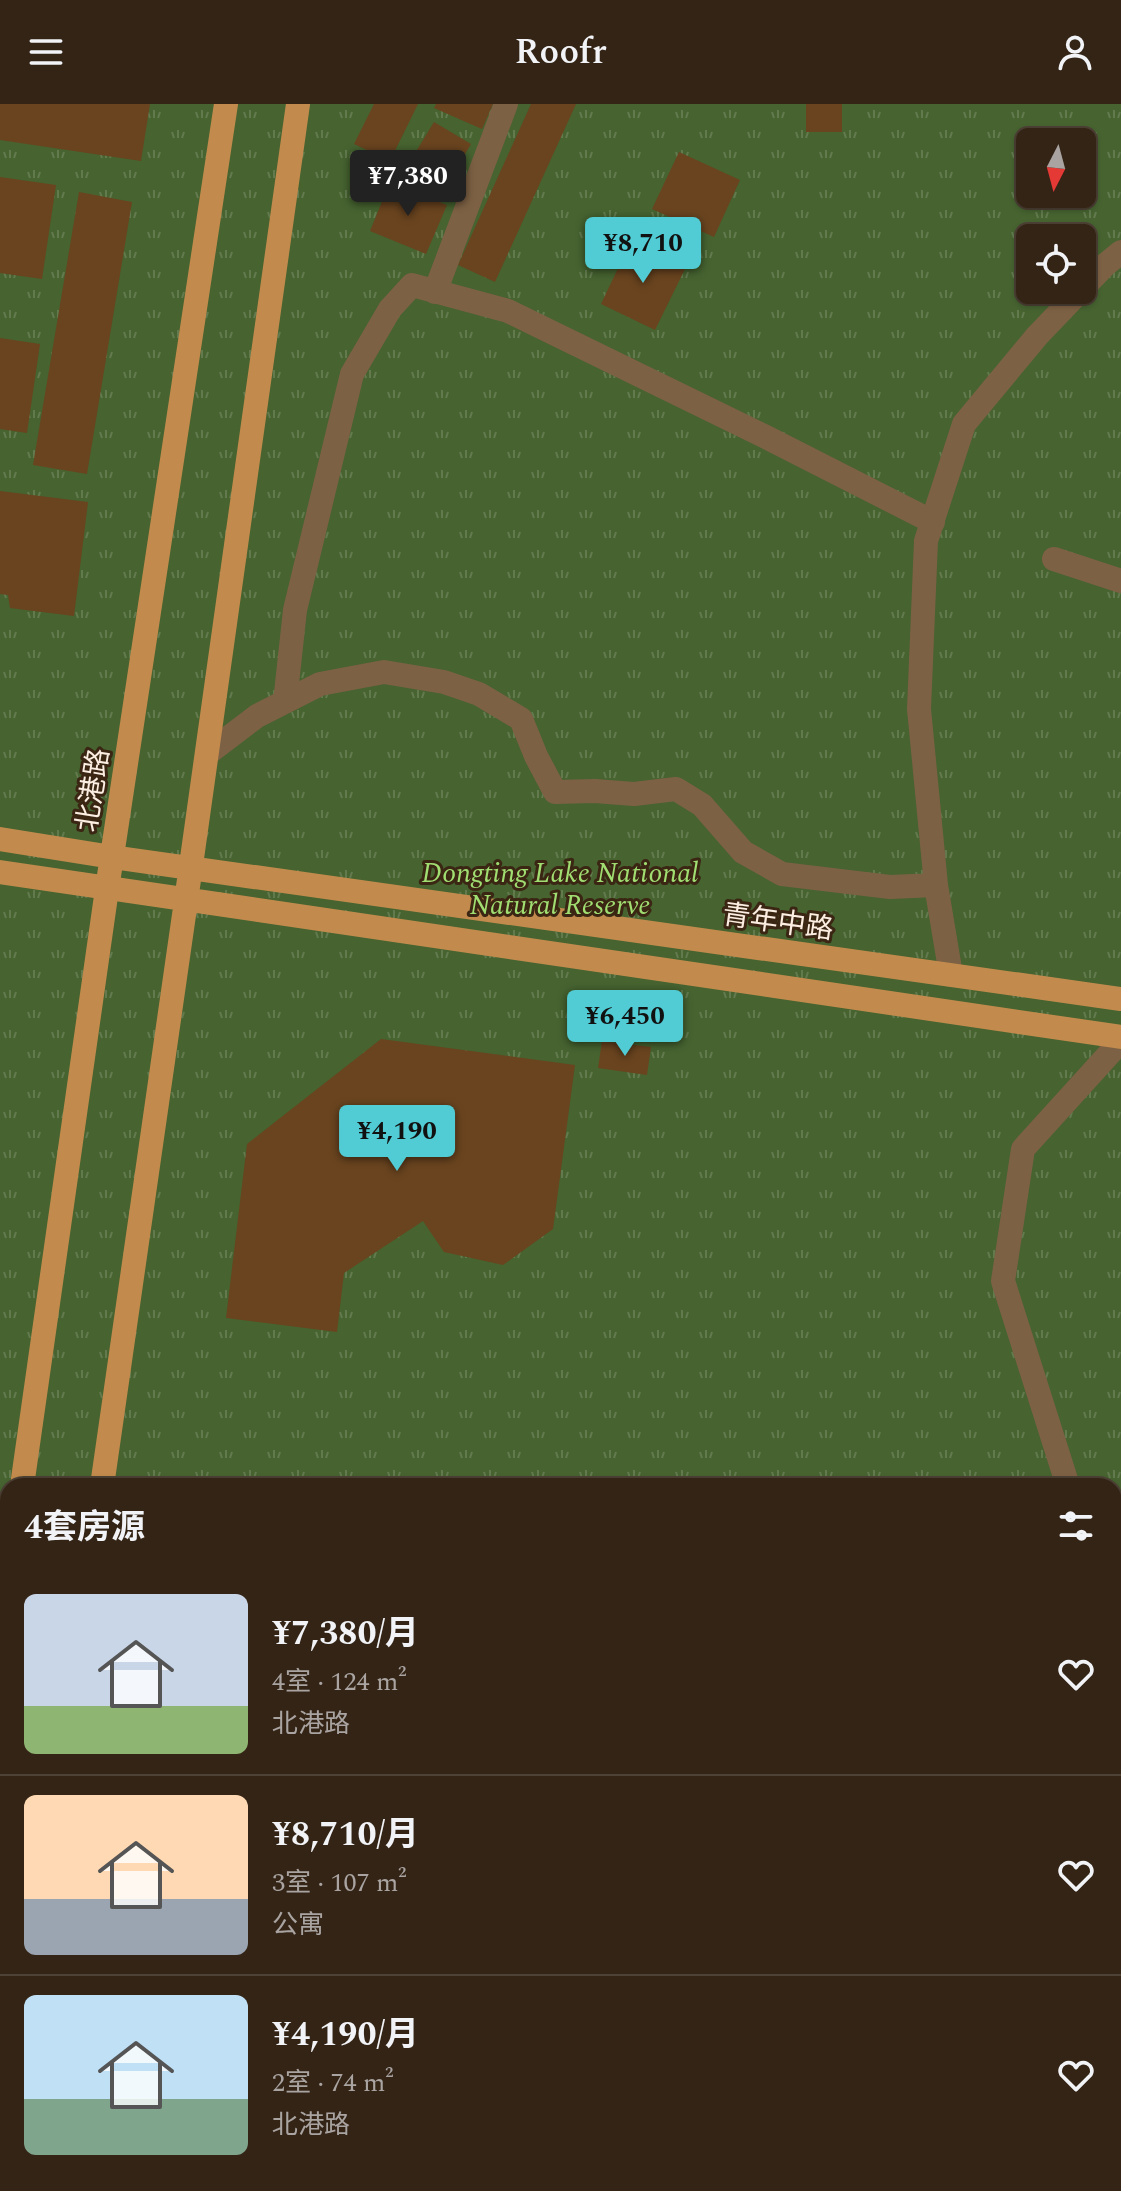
<!DOCTYPE html>
<html lang="zh">
<meta charset="utf-8">
<style>
body{margin:0;font-family:Spectral,"Noto Sans SC",serif;background:#3c2c1f;color:#f1f3f6;height:100vh;display:flex;flex-direction:column;font-size:30px;white-space:nowrap}
*{box-sizing:border-box;margin:0}
p{font-size:26px;color:#a9a4a1}
.icon{flex:none;width:44px;height:44px;fill:none;stroke:currentColor;stroke-width:2;stroke-linecap:round;stroke-linejoin:round}
.map{position:relative;flex:1;overflow:hidden}
.panel{position:absolute;left:0px;top:1374px;width:1122px;height:714px;display:flex;flex-direction:column;background:#342416;border-radius:24px 24px 0 0;box-shadow:0 2px 6px #0004,0 0 0 2px #4e4135}
.panel>*{flex:none}
.needle{width:52px;rotate:186deg}
.controls{position:absolute;left:1016px;top:24px;display:grid;gap:16px}
.controls a{display:grid;place-items:center;width:80px;height:80px;border-radius:12px;background:#342416;box-shadow:0 2px 6px #0004,0 0 0 2px #4e4135;font-size:40px}
.price{position:absolute;translate:-50% -68px;padding:0 18px;border-radius:8px;background:#51ccd4;color:#111;font-size:26px;line-height:52px;filter:drop-shadow(0 2px 4px #0008)}
.price::after{content:'';position:absolute;left:50%;top:48px;width:24px;height:18px;margin-left:-12px;background:inherit;clip-path:polygon(0 0,100% 0,50% 100%)}
.price.current{background:#222;color:#fff}
ul{padding:0;list-style:none}
li{display:flex;align-items:center;gap:24px;height:200px;padding:0 24px}
li+li{border-top:2px solid #4e4135}
li span{display:grid;place-items:center;flex:none;width:224px;height:160px;border-radius:12px;color:#555}
li>.icon{margin-inline-start:auto}
span .icon{width:96px;height:96px;fill:#fffc;stroke-width:1}
li b{font-size:34px}
h2{display:flex;justify-content:space-between;align-items:center;height:96px;padding:0 24px;font-size:34px}
header{display:flex;justify-content:space-between;align-items:center;height:104px;padding:0 24px;background:#342416;font-size:36px;font-weight:600}
.map>svg:first-child{display:block}
.park{fill:url(#park-tufts);fill-rule:evenodd}
.pitch{fill:#466330}
.building{fill:#6a441f}
.lines{fill:none;stroke-linecap:round;stroke-linejoin:round}
.minor{stroke:#7d6144;stroke-width:24}
.major{stroke:#c28b4d;stroke-width:24}
.labels{text-anchor:middle;stroke-width:6;stroke-linejoin:round;paint-order:stroke}
.street-label{font-size:28px;fill:#fceee2;stroke:#3a2613}
.park-label{font-size:28px;font-style:italic;fill:#a1de72;stroke:#3a2613}
</style>
<header><svg class="icon" aria-label="menu" viewBox="0 0 24 24"><path d="M4 6h16M4 12h16M4 18h16"/></svg>Roofr<svg class="icon" aria-label="person" viewBox="0 0 24 24"><circle cx="12" cy="8" r="4"/><path d="M4 21q1-7 8-7t8 7"/></svg></header>
<div class="map">
<svg width="1121" height="2087" viewBox="0 0 1121 2087">
<defs>
<pattern id="park-tufts" width="24" height="20" patternUnits="userSpaceOnUse" patternTransform="scale(2)"><rect width="24" height="20" fill="#466330"/><path d="M3 7l-1-3M5 7V3M7 7l1-3M15 17l-1-3M17 17v-4M19 17l1-3" fill="none" stroke="#627a4e"/></pattern>
</defs>
<rect width="100%" height="100%" fill="#45301d"/>
<path class="park" d="M0 0H1121V2087H0ZM1030 38H1082V90H1030ZM1030 134H1082V186H1030ZM8 1382H1114V2080H8Z"/>
<path class="pitch" d="M1114 1722 1121 1723V2087H971L972 2080H1114Z"/>
<path class="building" d="M0 0H150L141 57 0 36Z
M374 0H418L390 57 354 40Z
M436 0H493L482 25 434 4Z
M531 0H576L495 178 458 161Z
M806 0H842V28H806Z
M434 18 471 40 443 87 406 64Z
M679 48 740 76 714 133 652 105Z
M0 73 56 81 42 175 0 169Z
M390 78 447 101 426 150 370 127Z
M79 88 132 98 87 370 33 361Z
M631 137 686 163 655 226 601 200Z
M0 234 40 240 27 329 0 325Z
M0 387 88 398 74 512 10 504 8 491 0 490Z
M381 935 575 961 553 1125 503 1161 444 1148 423 1117 344 1169 337 1228 226 1214 247 1040Z
M602 937 651 943 647 971 598 964Z
M170 2080H283L282 2084 288 2085V2087H172Z"/>
<g class="lines">
<path class="minor" d="M1082 185 1105 161 1121 148
M435 188 506 0
M1054 455 1121 477
M285 598 295 506 352 270 390 205 412 181 508 207 766 333 933 418
M207 650 257 612 320 580 384 568 444 578 479 590 521 615 536 652 555 688 595 687 634 690 676 685 702 701 743 748 782 770 890 783 936 781
M951 871 936 781 919 605 926 437 964 320 1037 232 1081 186
M1068 1382 1003 1177 1023 1045 1121 937
M1114 1478 1121 1483
M635 2087 636 2080"/>
<path class="major" d="M0 735 112 753 1121 895
M0 768 1121 933
M22 1382 107 785 226 0
M102 1382 186 797 298 0
M0 1540 8 1484
M6 2087 8 2070"/>
</g>
<g class="labels">
<g class="street-label">
<text transform="translate(92 686) rotate(-81)" y="10">北港路</text>
<text transform="translate(778 817) rotate(8)" y="10">青年中路</text>
</g>
<g class="park-label">
<text x="560" y="778">Dongting Lake National<tspan x="560" dy="32">Natural Reserve</tspan></text>
</g>
</g>
</svg>
<div class="controls">
<a><svg class="needle" viewBox="-14 -14 28 28"><path d="M0-13l5 13h-10z" fill="#e53935"/><path d="M0 13l5-13h-10z" fill="#a9a4a1"/></svg></a>
<a><svg class="icon" aria-label="locate" viewBox="0 0 24 24"><circle cx="12" cy="12" r="6"/><path d="M12 2v4M12 18v4M2 12h4M18 12h4"/></svg></a>
</div>
<b class="price current" style="left:408px;top:114px">¥7,380</b>
<b class="price" style="left:643px;top:181px">¥8,710</b>
<b class="price" style="left:625px;top:954px">¥6,450</b>
<b class="price" style="left:397px;top:1069px">¥4,190</b>
<section class="panel">
<h2>4套房源<svg class="icon" aria-label="filters" viewBox="0 0 24 24"><path d="M4 7h16M4 17h16"/><circle cx="9" cy="7" r="2"/><circle cx="15" cy="17" r="2"/></svg></h2>
<ul>
<li><span style="background:linear-gradient(#c9d6e8 70%,#8fb573 0)"><svg class="icon" aria-label="home" viewBox="0 0 24 24"><path d="M3 11l9-7 9 7M6 9v11h12V9"/></svg></span><div><b>¥7,380/月</b><p>4室 · 124 m²</p><p>北港路</p></div><svg class="icon" aria-label="heart" viewBox="0 0 24 24"><path d="M12 20l-8-8c-3-5 5-10 8-4 3-6 11-1 8 4z"/></svg></li>
<li><span style="background:linear-gradient(#ffd9b3 65%,#9aa5b1 0)"><svg class="icon" aria-label="home" viewBox="0 0 24 24"><path d="M3 11l9-7 9 7M6 9v11h12V9"/></svg></span><div><b>¥8,710/月</b><p>3室 · 107 m²</p><p>公寓</p></div><svg class="icon" aria-label="heart" viewBox="0 0 24 24"><path d="M12 20l-8-8c-3-5 5-10 8-4 3-6 11-1 8 4z"/></svg></li>
<li><span style="background:linear-gradient(#bfe0f5 65%,#7fa58c 0)"><svg class="icon" aria-label="home" viewBox="0 0 24 24"><path d="M3 11l9-7 9 7M6 9v11h12V9"/></svg></span><div><b>¥4,190/月</b><p>2室 · 74 m²</p><p>北港路</p></div><svg class="icon" aria-label="heart" viewBox="0 0 24 24"><path d="M12 20l-8-8c-3-5 5-10 8-4 3-6 11-1 8 4z"/></svg></li>
</ul>
</section>
</div>
